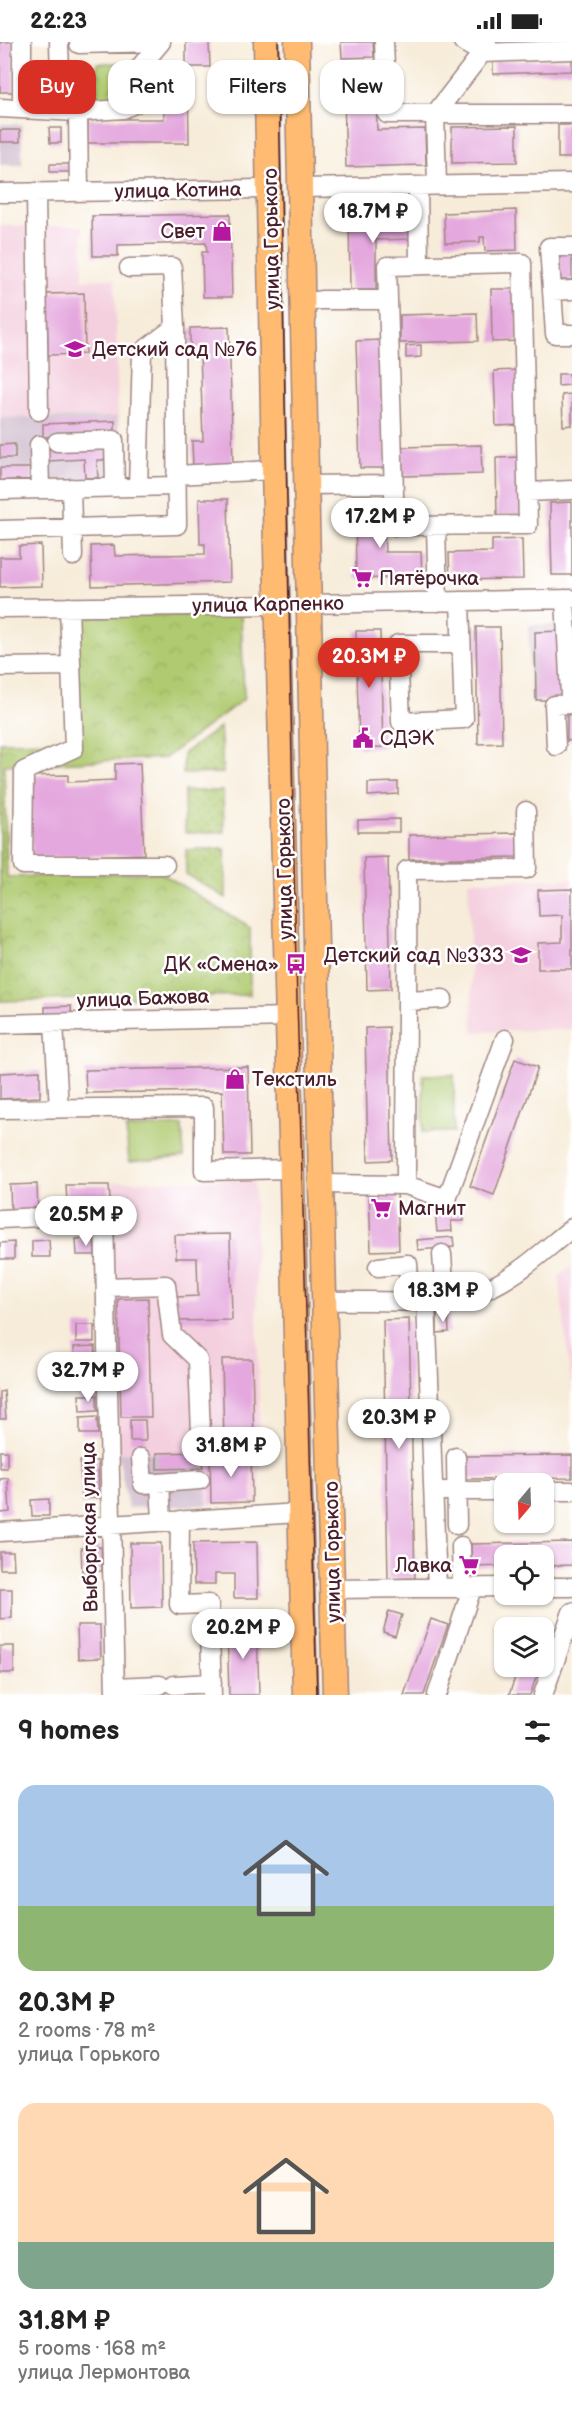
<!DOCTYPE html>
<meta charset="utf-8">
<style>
body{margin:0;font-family:"Balsamiq Sans",sans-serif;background:#f6f6f6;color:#222;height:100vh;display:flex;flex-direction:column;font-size:22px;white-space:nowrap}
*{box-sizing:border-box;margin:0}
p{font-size:20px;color:#767676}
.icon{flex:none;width:33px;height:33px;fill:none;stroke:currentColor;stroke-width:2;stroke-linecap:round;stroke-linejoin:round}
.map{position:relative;height:1653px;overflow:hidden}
.side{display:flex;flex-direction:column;background:#fff;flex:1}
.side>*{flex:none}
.banner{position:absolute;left:18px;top:18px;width:537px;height:54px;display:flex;gap:12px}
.needle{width:39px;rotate:199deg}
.tools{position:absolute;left:494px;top:1431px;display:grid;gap:12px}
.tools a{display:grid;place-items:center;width:60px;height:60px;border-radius:12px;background:#fff;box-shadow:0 2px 4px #0004;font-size:30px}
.price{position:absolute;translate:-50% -51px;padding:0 14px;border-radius:21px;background:#fff;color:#222;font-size:20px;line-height:39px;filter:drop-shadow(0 2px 3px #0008)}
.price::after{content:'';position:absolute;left:50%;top:36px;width:18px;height:14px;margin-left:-9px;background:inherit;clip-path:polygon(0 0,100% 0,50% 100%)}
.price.selected{background:#d93025;color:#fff}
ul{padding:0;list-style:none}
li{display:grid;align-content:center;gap:12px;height:318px;padding:0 18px}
li span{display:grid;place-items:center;height:186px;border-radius:18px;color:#555}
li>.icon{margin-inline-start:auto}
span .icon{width:108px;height:108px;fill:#fffc;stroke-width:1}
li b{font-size:26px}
h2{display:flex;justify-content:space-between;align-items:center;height:72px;padding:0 18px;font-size:26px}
.chip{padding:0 21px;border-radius:18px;background:#fff;box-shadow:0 2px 4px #0004;font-size:21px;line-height:54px}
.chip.selected{background:#d93025;color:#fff}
.status{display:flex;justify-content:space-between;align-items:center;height:42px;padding:0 30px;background:#fff;direction:ltr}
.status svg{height:16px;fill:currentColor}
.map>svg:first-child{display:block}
.built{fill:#f4cfde}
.industrial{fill:#d0bdce}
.grass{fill:url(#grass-dots);stroke:#7c744e;stroke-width:1.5}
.park{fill:url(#park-crowns);stroke:#7c744e;stroke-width:1.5}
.pitch{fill:#afca70;stroke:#7c744e;stroke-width:1.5}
.building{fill:#e4a8de}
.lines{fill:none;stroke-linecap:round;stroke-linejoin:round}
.minor-casing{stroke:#a08682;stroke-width:21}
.major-casing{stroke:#a08682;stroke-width:27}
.minor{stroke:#fff;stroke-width:18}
.major{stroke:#ffbb71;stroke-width:24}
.tram{stroke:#4a1f2b;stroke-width:1.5}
.labels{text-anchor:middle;stroke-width:5;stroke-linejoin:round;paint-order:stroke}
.street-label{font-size:20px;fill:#4a1f2b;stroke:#fff}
.poi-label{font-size:20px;fill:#4a1f2b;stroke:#fff;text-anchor:start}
</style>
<div class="status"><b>22:23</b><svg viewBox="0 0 49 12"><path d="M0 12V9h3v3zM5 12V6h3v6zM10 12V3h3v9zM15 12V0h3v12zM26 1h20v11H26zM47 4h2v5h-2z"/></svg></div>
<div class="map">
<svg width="572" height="1653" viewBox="0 0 572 1653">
<defs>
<pattern id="grass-dots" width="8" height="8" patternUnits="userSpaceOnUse" patternTransform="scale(1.5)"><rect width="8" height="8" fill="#afca70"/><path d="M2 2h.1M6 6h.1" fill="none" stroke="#98ad61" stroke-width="1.8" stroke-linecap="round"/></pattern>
<pattern id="park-crowns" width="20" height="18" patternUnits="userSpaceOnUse" patternTransform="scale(1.5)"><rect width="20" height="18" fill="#afca70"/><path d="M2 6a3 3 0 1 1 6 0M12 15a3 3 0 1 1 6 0" fill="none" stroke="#98ad61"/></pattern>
</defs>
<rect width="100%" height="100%" fill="#fff"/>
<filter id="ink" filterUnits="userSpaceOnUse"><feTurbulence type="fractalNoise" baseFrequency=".0167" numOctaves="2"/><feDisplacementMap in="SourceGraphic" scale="12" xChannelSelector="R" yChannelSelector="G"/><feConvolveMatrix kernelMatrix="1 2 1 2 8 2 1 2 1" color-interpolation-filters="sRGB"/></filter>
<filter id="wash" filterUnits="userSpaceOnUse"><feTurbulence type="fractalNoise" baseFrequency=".008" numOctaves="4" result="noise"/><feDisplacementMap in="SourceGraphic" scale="24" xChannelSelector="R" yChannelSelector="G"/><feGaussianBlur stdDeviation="1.35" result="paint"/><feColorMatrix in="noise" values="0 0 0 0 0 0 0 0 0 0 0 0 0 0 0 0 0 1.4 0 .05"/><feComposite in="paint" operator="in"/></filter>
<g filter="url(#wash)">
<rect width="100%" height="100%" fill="#f7ecd9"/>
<path class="built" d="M0 184H82L83 238 115 237 118 375 0 376Z
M572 837V987L473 990 468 839Z
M254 1137 260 1408 259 1462 207 1463 205 1409 118 1411 112 1140Z
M572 1224V1353L559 1234Z"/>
<path class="industrial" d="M0 82H22V123H0Z
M118 375 119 435 0 442V376Z
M572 582V658L531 660 528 583Z
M205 1409 207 1463 128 1466 118 1411Z"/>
<path class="grass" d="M220 685 223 731 183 732V712Z
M184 749H223L224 790 185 791Z
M225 807 226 856 186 832V808Z"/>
<path class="park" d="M97 21H133V59H97Z
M241 571 244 657 165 716 4 723 7 835 160 830 250 886V953L0 959V700L78 699 75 575Z"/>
<path class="pitch" d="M423 1033H454V1090H423Z
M182 1083 184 1115 129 1120 126 1087Z"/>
<g id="blocks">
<path class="building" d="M0 0H13L14 50H0Z
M186 0H209L210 25H186Z
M341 0H373L374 15 342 16Z
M572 17V29L493 32V19Z
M164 30H188L189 101H88V77H164Z
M376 54 377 88 425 87 426 123 346 125 344 55Z
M558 83H572V116H558Z
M517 84V120L452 121V85Z
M49 86H61V101H50Z
M0 88H20V100H0Z
M50 122H72V130H50Z
M516 168 517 208 485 209 484 195H480V200L445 201 444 171Z
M230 172 232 255H203L202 210H207L206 201 118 203V214H93L92 174Z
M349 172H413V197L376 198V248H350Z
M560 211H572V238H560Z
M491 247H518L519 299 492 300Z
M84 251 85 312 48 313 47 252Z
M477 271 478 299 400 301V273Z
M229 285 233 423 193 424 192 399H203L200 310 190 311V286Z
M383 298 387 426H360L356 299Z
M421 303V315L406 316V304Z
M518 328 520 383 496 384 494 329Z
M558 332H569L570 343 558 344Z
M572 352V383L563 384 562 353Z
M115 379V392L43 395V382Z
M15 402V416H0V403Z
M108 403 109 418H97L98 436H85L84 417 48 419 47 406Z
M481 403 482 432 403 434 402 405Z
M521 415 523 474H497L496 416Z
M0 426H30L31 442H0Z
M199 457H228L230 540 92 544 91 504 114 503 115 514 205 512V502H200Z
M572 460V533H552L550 461Z
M355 462H383L385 510H421L422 535 356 537Z
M522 497 523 537 450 538 449 511 492 510V498Z
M41 503 42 544 0 545V515H19V504Z
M476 585H500L502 701 478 702Z
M356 589H380L383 705 359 706Z
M562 589 563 658H536L535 590Z
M572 672V698L567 699V673Z
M140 721 144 812 32 816 29 734 68 733V740L115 738V722Z
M398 740V752L368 754V741Z
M399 777V790H358V778Z
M517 791 518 815 409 817V793Z
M388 815 391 947 367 948 364 816Z
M572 847V927H538V901L562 900V873L539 874 538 848Z
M71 964 72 976 45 977V965Z
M389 985 392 1118 368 1119 365 986Z
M515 1017 538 1025 494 1153 470 1144Z
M248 1025 250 1113H224L222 1049 86 1051 85 1028Z
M40 1029V1055L0 1057V1031Z
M37 1142 38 1173 11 1174 10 1143Z
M66 1143H109L110 1159 67 1160Z
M397 1147 399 1208 371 1209 369 1148Z
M463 1166 464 1179H451L452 1189 437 1190 435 1168Z
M230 1192 232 1278 177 1279V1255L198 1254 197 1216H176L175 1193Z
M453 1195 454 1205 418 1208 417 1198Z
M94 1196 95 1213H77L76 1197Z
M49 1198 50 1215H32V1199Z
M14 1200V1217H0V1201Z
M148 1256 151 1375H121L118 1257Z
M437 1272H448L449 1290 437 1291Z
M409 1277 415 1536 388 1537 383 1278Z
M76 1283H94V1300H76Z
M95 1304 96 1333 75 1334 74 1305Z
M222 1317H252L254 1400 224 1401Z
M4 1349 6 1377H0V1350Z
M79 1353H97V1369L80 1370Z
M97 1375 98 1392H80V1376Z
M130 1378H145L146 1399H130Z
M0 1409H7V1426H0Z
M202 1410 203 1426 157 1427V1411Z
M251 1410 252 1460 211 1461 210 1411Z
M572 1413V1436L464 1437V1414Z
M80 1419H98L99 1456 82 1457Z
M8 1436 10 1470 0 1471V1437Z
M49 1457V1474H32L31 1458Z
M257 1500 258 1556H234V1532H215V1542H194L193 1501Z
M572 1500V1523L543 1524V1514H504V1524L472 1525 471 1502Z
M130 1501H161L162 1565 131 1566Z
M101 1505 102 1529 82 1530 81 1506Z
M0 1510H13L14 1527H0Z
M0 1547H12V1576L0 1577Z
M389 1569 402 1573 395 1594 383 1590Z
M431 1577 448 1583 434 1623 424 1653H404Z
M536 1577 554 1584 543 1614V1586H533Z
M77 1583H100L101 1616 78 1617Z
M257 1583 259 1653H229L227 1584Z
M0 1604H14V1631H0Z
M519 1624H540L530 1653H509Z"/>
</g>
</g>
<g filter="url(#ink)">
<use href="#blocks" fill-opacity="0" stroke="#a08682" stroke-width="1.5"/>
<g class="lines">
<g class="minor-casing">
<path id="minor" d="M59 0 61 69
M384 0 387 72H572
M463 0 482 11 487 0
M79 2 161 0
M0 66 78 70
M22 66V0
M437 143 435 72 482 11 572 8
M418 144 419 223
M301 146 572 141
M36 150 39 369
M79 150 78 70 123 67 134 62 140 50V25L161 0
M0 151 270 147
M572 205H549L555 292H572
M522 221 528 483 395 484 387 224Z
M552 249 572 248
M304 261 321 258H387
M57 400 114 398 115 445
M39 403 40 447
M176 433 274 428
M306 443 393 442
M138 445 142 310 175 285
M71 446 73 514
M0 448 176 444
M527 450 572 448
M436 485 438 560
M0 488 177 483 175 285 172 225 129 226
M565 557 570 653
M460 559 464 677 401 680 398 602H461
M308 562 572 557
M69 565 74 706 24 729 23 823H165
M0 566 278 563
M0 625 71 624
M556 704 554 663 572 662
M408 959 443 957
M54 981 59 1066
M0 982 288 975
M0 1067 204 1065V1129L291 1127
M321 1142 406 1143 447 1157 505 997
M406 1143C406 1038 408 933 407 828L527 827 526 769
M0 1177 104 1172 115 1653
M442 1212 445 1257
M378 1225 408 1222 410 1258
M107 1245 166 1243 172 1293 198 1318 201 1391
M325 1259C369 1257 436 1265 477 1251 513 1239 543 1209 572 1186
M426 1259 437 1546
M456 1415 457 1483
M141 1416 143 1442 200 1438
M160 1441 162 1479
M434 1449H504
M543 1449H572
M180 1478 179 1563 209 1562 212 1653
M0 1490 299 1471
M461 1504 462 1546
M543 1545H572
M333 1547 504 1545
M174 1643 212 1641
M115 1645 160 1643
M437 1653 472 1546
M543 1653 572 1570"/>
</g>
<g class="major-casing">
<path id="major" d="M266 0 274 428 305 1653
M297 0 321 1142 335 1653"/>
</g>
<use href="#minor" class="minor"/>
<use href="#major" class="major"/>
<path class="tram" d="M278 0 296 922 317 1653"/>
</g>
</g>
<defs>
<g id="shop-bare" transform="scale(1.62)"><path d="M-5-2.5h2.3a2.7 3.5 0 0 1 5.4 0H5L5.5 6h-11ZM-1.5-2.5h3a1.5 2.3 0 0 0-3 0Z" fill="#b5179e" stroke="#fff" stroke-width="2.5" paint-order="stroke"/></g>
<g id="school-bare" transform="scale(1.62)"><path d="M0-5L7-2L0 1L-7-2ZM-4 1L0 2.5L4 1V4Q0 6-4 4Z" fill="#b5179e" stroke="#fff" stroke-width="2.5" paint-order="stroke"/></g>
<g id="supermarket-bare" transform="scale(1.62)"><path d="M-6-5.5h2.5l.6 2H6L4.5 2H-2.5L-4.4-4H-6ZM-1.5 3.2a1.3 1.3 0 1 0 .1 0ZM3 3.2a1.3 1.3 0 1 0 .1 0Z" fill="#b5179e" stroke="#fff" stroke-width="2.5" paint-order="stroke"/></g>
<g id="civic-bare" transform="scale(1.62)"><path d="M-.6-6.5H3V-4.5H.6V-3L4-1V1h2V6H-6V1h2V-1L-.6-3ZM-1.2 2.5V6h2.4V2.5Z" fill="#b5179e" stroke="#fff" stroke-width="2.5" paint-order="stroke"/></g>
<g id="bus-bare" transform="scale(1.62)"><path d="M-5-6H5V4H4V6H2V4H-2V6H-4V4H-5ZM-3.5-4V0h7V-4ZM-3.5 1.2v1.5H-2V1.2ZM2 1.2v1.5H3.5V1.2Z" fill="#b5179e" stroke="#fff" stroke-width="2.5" paint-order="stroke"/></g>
</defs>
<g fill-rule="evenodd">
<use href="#shop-bare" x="222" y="189"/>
<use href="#school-bare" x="75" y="307"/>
<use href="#supermarket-bare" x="362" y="536"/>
<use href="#civic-bare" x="363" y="696"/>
<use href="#school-bare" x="521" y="913"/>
<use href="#bus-bare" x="296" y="922"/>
<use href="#shop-bare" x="235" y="1037"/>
<use href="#supermarket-bare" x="381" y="1166"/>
<use href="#supermarket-bare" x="469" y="1523"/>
</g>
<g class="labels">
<g class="street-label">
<text transform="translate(178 148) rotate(-1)" y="7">улица Котина</text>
<text transform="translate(271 197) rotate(-91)" y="7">улица Горького</text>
<text transform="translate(268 562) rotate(-1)" y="7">улица Карпенко</text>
<text transform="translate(284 827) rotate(-91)" y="7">улица Горького</text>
<text transform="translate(143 956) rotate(-2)" y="7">улица Бажова</text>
<text transform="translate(89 1485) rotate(-91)" y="7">Выборгская улица</text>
<text transform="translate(332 1510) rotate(-91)" y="7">улица Горького</text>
</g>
<g class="poi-label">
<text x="205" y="196" text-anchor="end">Свет</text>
<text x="92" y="314">Детский сад №76</text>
<text x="379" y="543">Пятёрочка</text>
<text x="380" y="703">СДЭК</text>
<text x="504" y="920" text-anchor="end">Детский сад №333</text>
<text x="279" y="929" text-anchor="end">ДК «Смена»</text>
<text x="252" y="1044">Текстиль</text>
<text x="398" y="1173">Магнит</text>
<text x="452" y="1530" text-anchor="end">Лавка</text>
</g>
</g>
</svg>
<div class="tools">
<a><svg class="needle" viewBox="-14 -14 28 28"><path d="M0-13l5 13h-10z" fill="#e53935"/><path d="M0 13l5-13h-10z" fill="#767676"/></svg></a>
<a><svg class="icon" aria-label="locate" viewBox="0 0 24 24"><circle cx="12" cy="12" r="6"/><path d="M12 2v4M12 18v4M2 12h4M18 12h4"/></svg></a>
<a><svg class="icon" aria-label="layers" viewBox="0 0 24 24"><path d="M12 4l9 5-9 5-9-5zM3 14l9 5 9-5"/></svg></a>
</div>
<b class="price" style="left:373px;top:202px">18.7M ₽</b>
<b class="price" style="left:380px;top:507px">17.2M ₽</b>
<b class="price selected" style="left:369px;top:647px">20.3M ₽</b>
<b class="price" style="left:86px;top:1205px">20.5M ₽</b>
<b class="price" style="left:443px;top:1281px">18.3M ₽</b>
<b class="price" style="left:88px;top:1361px">32.7M ₽</b>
<b class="price" style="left:399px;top:1408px">20.3M ₽</b>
<b class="price" style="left:231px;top:1436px">31.8M ₽</b>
<b class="price" style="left:243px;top:1618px">20.2M ₽</b>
<div class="banner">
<a class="chip selected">Buy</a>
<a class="chip">Rent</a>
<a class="chip">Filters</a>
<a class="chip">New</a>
</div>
</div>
<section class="side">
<h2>9 homes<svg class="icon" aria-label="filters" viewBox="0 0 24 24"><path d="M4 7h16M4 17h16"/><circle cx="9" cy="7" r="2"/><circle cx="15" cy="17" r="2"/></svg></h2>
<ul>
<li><span style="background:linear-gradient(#a9c7e8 65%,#8fb573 0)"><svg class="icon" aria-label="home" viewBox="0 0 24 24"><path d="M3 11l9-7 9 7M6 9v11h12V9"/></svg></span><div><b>20.3M ₽</b><p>2 rooms · 78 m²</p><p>улица Горького</p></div></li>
<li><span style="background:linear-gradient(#ffd9b3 75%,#7fa58c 0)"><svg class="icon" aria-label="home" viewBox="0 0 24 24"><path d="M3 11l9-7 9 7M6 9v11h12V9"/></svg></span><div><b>31.8M ₽</b><p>5 rooms · 168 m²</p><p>улица Лермонтова</p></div></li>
</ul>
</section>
